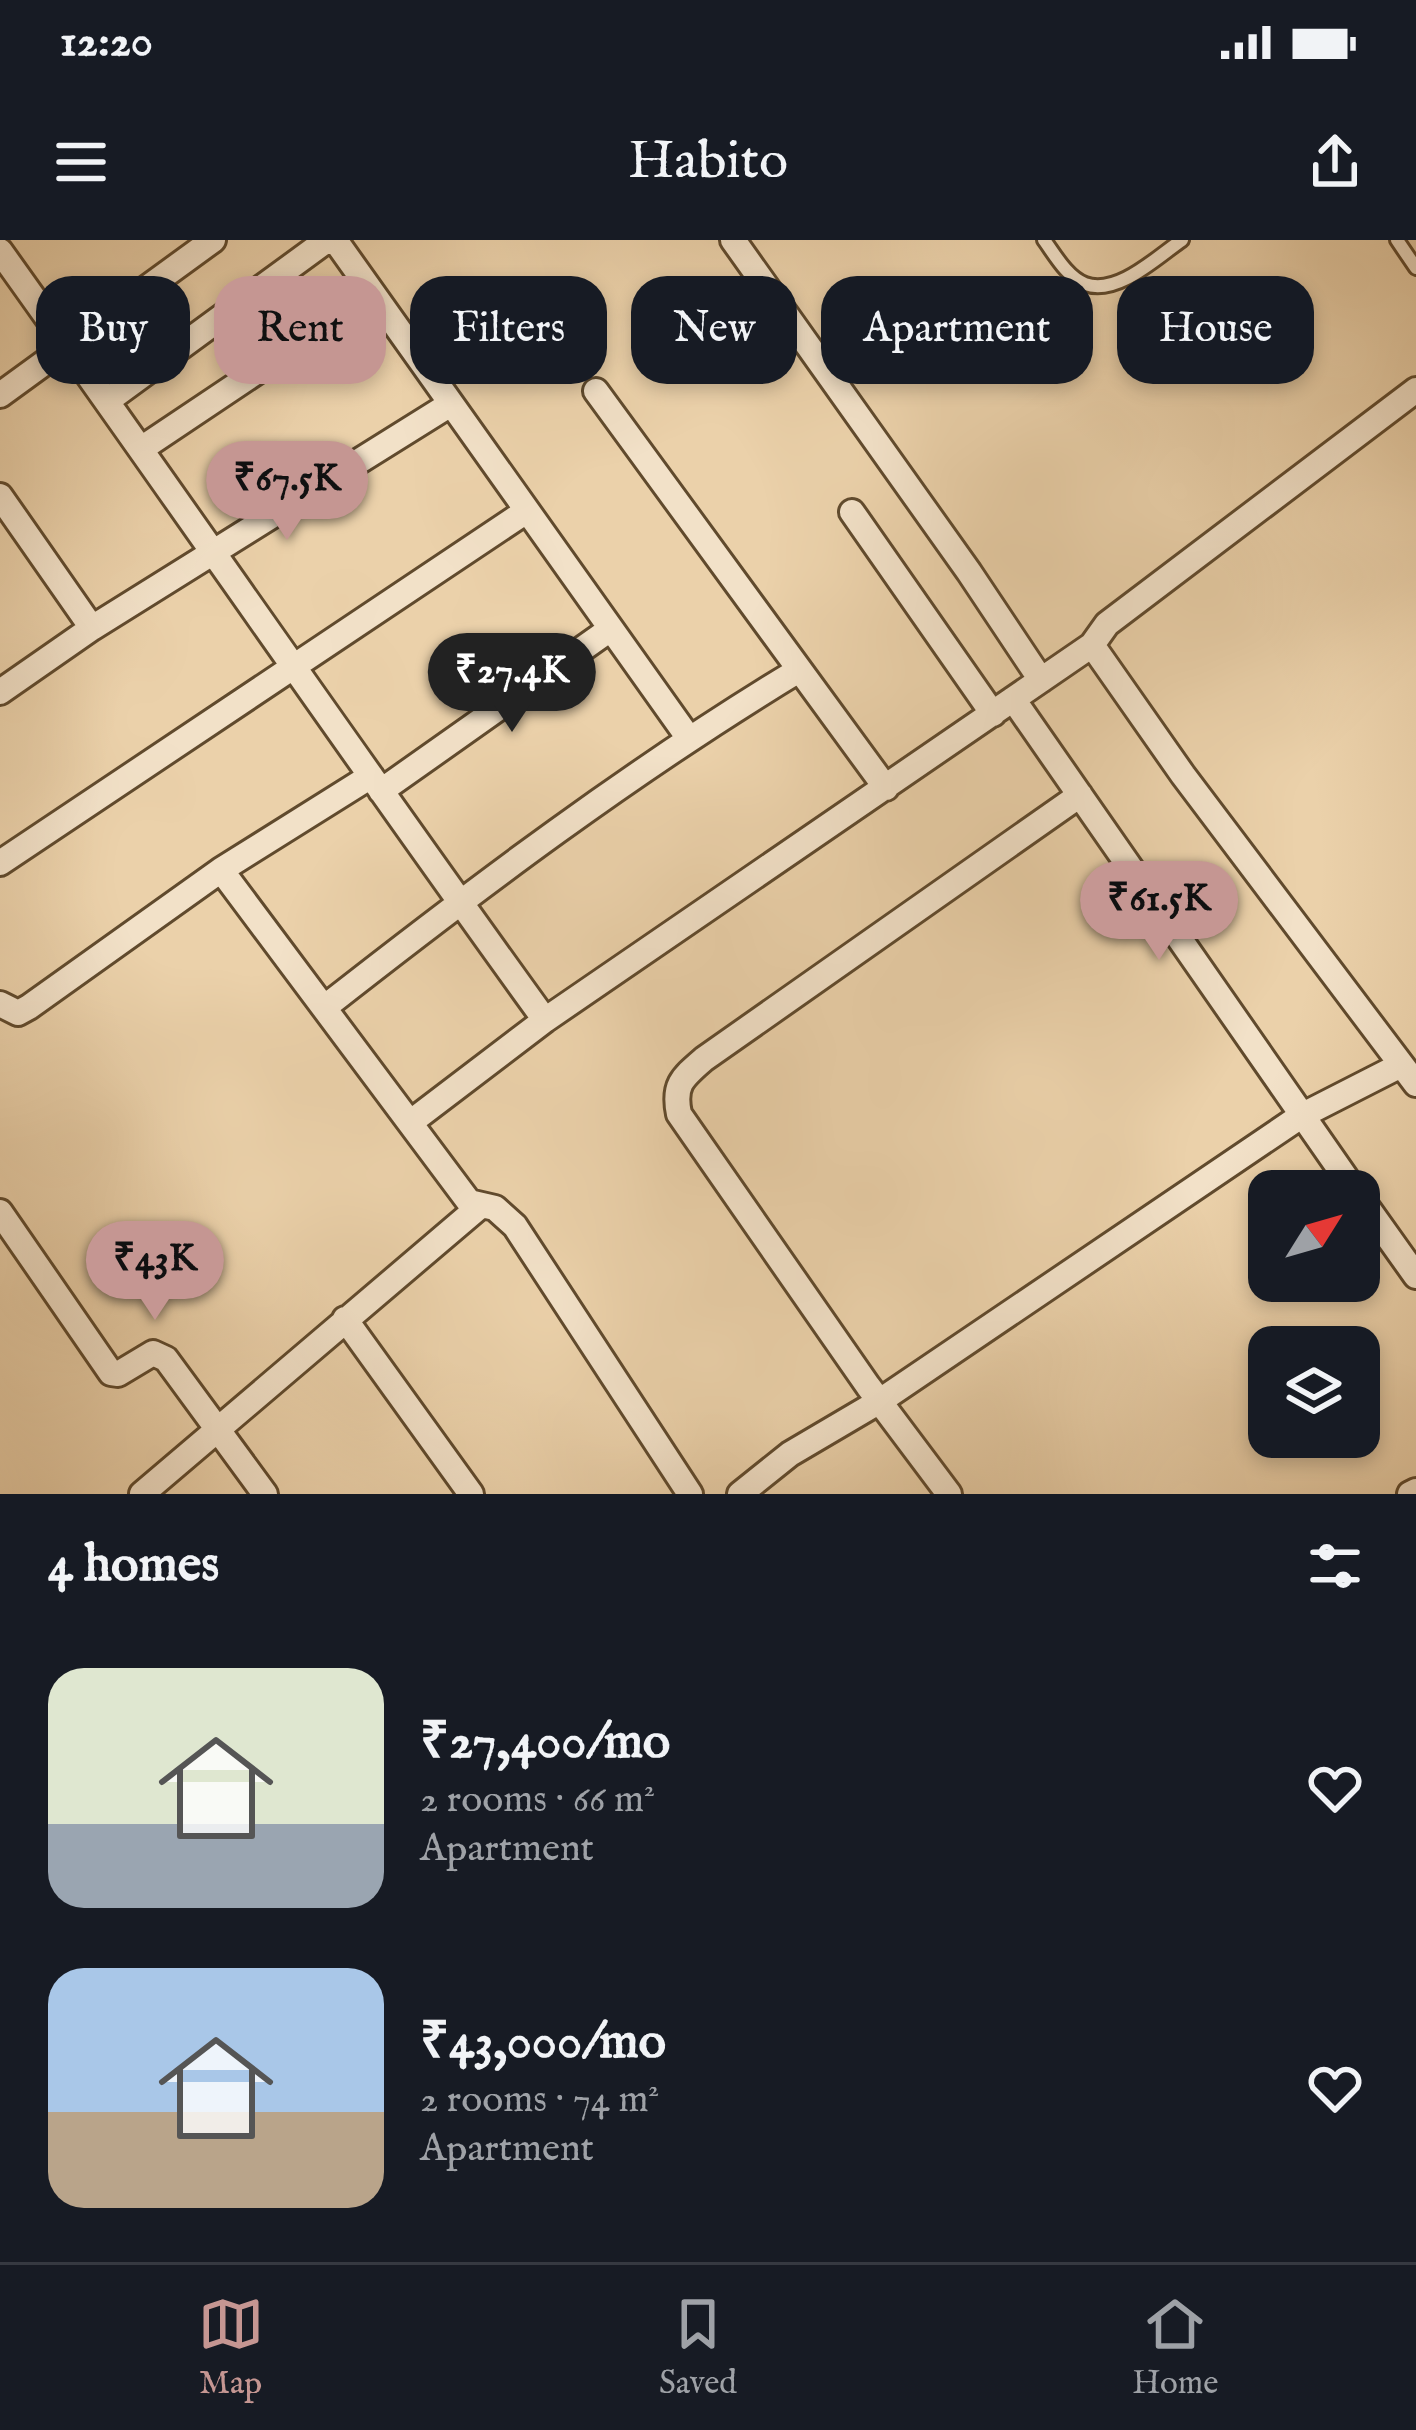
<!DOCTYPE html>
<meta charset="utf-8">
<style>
body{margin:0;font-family:"IM FELL English",serif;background:#242831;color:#f1f3f6;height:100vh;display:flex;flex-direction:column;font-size:45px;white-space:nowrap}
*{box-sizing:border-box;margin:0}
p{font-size:39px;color:#9ea1a6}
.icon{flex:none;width:66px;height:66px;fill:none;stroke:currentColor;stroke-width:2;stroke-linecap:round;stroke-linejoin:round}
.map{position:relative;height:1254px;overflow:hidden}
.panel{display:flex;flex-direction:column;background:#171b24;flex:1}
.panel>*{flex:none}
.guide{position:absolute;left:36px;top:36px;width:1344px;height:108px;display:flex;gap:24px}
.needle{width:78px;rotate:53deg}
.fabs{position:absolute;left:1248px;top:930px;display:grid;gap:24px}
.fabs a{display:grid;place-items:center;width:132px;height:132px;border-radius:24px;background:#171b24;box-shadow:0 6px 18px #0003;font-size:60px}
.price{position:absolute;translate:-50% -102px;padding:0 27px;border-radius:42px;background:#c59692;color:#111;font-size:39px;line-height:78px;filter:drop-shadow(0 3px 6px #0008)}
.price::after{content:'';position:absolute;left:50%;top:72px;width:36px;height:27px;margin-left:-18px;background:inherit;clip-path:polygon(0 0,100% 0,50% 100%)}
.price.active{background:#222;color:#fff}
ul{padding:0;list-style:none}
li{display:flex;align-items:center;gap:36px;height:300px;padding:0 48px}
li span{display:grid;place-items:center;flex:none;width:336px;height:240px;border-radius:36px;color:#555}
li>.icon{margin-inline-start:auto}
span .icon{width:144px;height:144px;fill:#fffc;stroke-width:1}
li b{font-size:51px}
h2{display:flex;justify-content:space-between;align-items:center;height:144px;padding:0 48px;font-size:51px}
.chip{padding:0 42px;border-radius:36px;background:#171b24;box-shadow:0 6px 18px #0003;font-size:42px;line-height:108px}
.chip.active{background:#c59692;color:#111}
.status{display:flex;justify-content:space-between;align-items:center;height:84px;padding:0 60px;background:#171b24;direction:ltr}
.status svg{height:33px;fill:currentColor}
header{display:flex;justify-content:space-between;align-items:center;height:156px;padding:0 48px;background:#171b24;font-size:54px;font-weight:600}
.tab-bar{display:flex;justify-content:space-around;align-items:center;height:168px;border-top:3px solid #363941;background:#171b24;font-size:33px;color:#9ea1a6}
.tab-bar a{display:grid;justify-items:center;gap:6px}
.tab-bar .active{color:#c59692}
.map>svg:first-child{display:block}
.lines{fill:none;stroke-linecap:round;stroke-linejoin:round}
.lane-casing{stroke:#604a2d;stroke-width:18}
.street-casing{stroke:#604a2d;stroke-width:30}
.lane{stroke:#f2e1c8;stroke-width:12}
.street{stroke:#f2e1c8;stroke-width:24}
</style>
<div class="status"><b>12:20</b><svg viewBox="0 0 49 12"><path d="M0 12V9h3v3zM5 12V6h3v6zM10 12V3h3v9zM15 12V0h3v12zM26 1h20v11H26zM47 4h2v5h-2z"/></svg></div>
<header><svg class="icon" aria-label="menu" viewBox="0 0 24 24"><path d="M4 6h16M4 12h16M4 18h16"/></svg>Habito<svg class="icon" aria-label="share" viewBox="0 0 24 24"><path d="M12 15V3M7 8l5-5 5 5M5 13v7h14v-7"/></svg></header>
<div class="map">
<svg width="1416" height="1254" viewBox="0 0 1416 1254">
<rect width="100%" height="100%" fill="#ebd1aa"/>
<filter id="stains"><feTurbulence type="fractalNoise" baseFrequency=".00167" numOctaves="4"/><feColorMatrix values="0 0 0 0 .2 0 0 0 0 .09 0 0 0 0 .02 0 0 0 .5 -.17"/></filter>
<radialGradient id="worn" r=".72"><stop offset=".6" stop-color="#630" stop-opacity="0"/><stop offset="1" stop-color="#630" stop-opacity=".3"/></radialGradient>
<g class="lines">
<g class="lane-casing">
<path id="lane" d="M1044 0C1055 15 1067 37 1085 44 1117 56 1157 17 1182 0
M1397 0 1416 28"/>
</g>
<g class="street-casing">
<path id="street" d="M335 0 688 497
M733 0 969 332 1041 440
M0 11C183 267 361 526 545 780
M596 151 886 548
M0 155 213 0
M107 161 327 0
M141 209 371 55
M0 256 92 388
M852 272 993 474
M1092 405 1183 535 1416 844
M0 452 92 388 449 165
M1013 459 1355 951
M381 551 609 390
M0 623 525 272
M221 630 469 962 495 968 515 986 690 1254
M0 764 18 773 29 767 221 630 371 536
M325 767C478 647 632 531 799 430
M411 882 545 780 1092 405 1107 384 1416 150
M1359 956 1416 1036
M0 972 111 1133 118 1134 153 1113 166 1119 265 1254
M345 1079 471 1254
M142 1254 479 967
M740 1254 790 1214 880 1161 1301 876 1401 825
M949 1254 868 1146 679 874C673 845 682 838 704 819L1080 555
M1410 1254 1416 1251"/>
</g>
<use href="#lane" class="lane"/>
<use href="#street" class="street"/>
</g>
<rect width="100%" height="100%" filter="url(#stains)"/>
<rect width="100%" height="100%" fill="url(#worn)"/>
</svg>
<div class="fabs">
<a><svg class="needle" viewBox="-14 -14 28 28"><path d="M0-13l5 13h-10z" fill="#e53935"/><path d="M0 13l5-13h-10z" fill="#9ea1a6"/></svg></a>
<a><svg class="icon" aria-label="layers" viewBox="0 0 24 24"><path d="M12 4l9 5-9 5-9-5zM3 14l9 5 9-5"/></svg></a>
</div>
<b class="price" style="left:287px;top:303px">₹67.5K</b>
<b class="price active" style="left:512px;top:495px">₹27.4K</b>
<b class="price" style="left:1159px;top:723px">₹61.5K</b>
<b class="price" style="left:155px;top:1083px">₹43K</b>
<div class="guide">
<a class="chip">Buy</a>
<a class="chip active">Rent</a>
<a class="chip">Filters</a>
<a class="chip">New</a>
<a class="chip">Apartment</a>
<a class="chip">House</a>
</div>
</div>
<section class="panel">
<h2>4 homes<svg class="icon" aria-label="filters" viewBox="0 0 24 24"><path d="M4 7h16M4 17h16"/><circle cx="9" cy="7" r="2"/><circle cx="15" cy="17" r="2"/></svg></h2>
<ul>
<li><span style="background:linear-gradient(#dfe7d0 65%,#9aa5b1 0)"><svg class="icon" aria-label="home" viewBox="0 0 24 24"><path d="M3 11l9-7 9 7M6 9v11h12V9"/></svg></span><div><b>₹27,400/mo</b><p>2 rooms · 66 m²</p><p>Apartment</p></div><svg class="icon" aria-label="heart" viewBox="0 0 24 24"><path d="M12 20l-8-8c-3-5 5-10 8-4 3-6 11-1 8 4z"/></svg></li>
<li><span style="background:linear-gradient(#a9c7e8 60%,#b9a48a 0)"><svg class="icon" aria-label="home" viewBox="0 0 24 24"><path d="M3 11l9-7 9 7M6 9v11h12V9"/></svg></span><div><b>₹43,000/mo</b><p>2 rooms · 74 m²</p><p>Apartment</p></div><svg class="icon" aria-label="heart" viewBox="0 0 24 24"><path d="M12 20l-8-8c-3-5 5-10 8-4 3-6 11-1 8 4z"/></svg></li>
</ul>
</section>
<nav class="tab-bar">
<a class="active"><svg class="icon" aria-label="map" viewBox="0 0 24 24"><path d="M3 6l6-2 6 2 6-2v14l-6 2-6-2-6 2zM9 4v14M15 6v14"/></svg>Map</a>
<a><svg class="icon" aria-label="saved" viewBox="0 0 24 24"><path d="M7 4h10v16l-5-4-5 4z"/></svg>Saved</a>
<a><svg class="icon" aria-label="home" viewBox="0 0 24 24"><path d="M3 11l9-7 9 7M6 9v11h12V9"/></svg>Home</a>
</nav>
